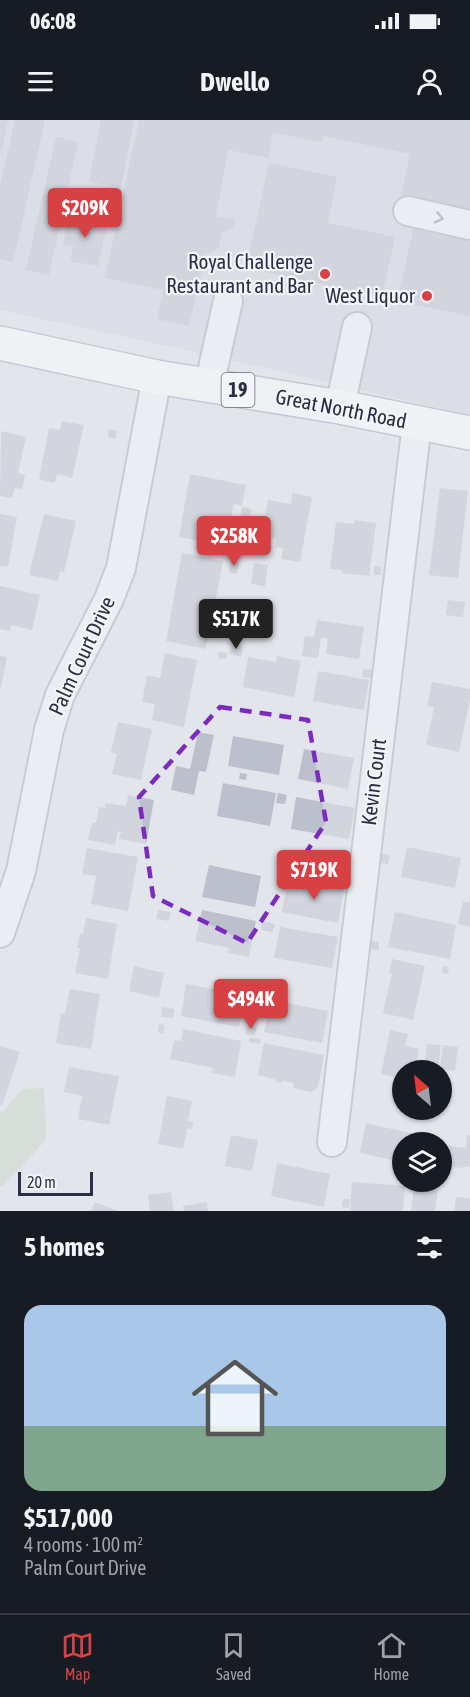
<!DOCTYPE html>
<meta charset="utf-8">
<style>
body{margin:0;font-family:"Asap Condensed",sans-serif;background:#20242c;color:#f1f3f6;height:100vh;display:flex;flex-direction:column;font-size:22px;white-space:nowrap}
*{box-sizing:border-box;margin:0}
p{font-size:20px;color:#9ea1a6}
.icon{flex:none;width:33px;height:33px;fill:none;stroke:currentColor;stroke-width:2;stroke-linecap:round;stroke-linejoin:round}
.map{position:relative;height:1091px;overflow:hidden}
.sheet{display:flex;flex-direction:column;background:#171b24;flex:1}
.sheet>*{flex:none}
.needle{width:39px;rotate:332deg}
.controls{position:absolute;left:392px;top:940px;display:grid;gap:12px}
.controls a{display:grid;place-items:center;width:60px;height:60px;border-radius:50%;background:#171b24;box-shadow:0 2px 4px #0004;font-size:30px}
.scale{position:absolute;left:18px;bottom:15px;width:75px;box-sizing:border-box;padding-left:6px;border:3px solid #293045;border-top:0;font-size:16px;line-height:21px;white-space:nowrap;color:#293045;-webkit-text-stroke:4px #f3f5f9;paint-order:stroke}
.price{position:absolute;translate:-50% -51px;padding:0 14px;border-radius:6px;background:#d84144;color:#fff;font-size:20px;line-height:39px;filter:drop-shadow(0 2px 3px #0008)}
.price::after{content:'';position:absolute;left:50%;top:36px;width:18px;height:14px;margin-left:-9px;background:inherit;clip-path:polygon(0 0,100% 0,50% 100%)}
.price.active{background:#222;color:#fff}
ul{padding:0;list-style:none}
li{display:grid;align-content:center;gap:12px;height:318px;padding:0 24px}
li+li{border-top:2px solid #363941}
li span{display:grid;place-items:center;height:186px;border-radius:18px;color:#555}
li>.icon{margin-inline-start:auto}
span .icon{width:108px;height:108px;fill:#fffc;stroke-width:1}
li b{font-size:26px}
h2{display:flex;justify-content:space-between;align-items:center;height:72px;padding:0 24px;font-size:26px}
.status{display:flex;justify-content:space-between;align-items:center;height:42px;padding:0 30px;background:#171b24;direction:ltr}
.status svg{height:16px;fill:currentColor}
header{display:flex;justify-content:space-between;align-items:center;height:78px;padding:0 24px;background:#171b24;font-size:27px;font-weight:700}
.tab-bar{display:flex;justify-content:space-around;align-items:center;height:84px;border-top:2px solid #363941;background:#171b24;font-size:16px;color:#9ea1a6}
.tab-bar a{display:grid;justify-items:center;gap:3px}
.tab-bar .active{color:#d84144}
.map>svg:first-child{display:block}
.built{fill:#d1d4de}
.green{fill:#c6d6c3}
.building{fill:#bcc0cc}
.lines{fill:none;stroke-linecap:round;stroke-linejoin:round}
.minor-casing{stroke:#a7abb7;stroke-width:32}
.major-casing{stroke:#a1a7b8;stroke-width:36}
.minor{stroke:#f6f7fa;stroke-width:28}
.major{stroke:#fff;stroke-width:33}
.oneway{stroke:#9094a0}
.marked{fill:none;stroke:#7b2cbf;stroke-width:4.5;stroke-dasharray:12 8;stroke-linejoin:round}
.poi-dot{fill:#d84144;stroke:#f3f5f9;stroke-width:2}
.labels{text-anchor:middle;stroke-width:4.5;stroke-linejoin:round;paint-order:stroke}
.shield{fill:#f3f5f9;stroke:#666b7b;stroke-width:1.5}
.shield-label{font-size:20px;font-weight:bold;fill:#293045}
.poi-label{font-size:21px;fill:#293045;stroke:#f3f5f9;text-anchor:end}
.street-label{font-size:21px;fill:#293045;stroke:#f3f5f9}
</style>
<div class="status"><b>06:08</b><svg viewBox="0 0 49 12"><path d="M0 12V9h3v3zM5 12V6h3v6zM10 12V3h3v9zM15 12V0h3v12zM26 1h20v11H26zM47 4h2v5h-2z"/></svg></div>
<header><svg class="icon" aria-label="menu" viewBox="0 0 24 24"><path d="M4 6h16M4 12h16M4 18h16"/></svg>Dwello<svg class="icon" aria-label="person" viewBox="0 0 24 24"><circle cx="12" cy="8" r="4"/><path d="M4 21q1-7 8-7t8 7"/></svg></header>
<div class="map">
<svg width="470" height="1091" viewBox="0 0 470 1091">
<rect width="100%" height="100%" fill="#e3e5ec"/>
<path class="built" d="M0 0H470V295L186 230 0 190Z"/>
<path class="green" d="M44 968 46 1020 3 1066H0V992H3L22 969Z"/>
<path class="building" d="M0 0H8L2 31H0Z
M15 0H45L13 142 0 139V66Z
M101 0H134L121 68 89 61Z
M139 0H470V95L400 81 410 34 323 16 322 22 273 13 268 38 228 30 216 96 236 100 233 107 221 113 219 128 205 135 189 206 157 199 163 170 105 158Z
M56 17 78 22 49 155 26 150Z
M269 43 337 57 328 103 395 117 382 177 246 148Z
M74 92 99 96 97 107 106 109 98 146 70 141 73 127 63 125 67 101 72 102Z
M416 97 470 109V196L397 181Z
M62 301 84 305 72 358 57 354 55 363 39 359 49 308 60 310Z
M109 309 117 311 115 319 108 317Z
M1 311 26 317 18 353 25 355 22 369 15 368 12 378 0 376Z
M190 354 246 365 242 386 234 384 230 403 238 405 234 427 179 417Z
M440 368 468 371 458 458 429 455Z
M292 373 312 377 300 442 281 439 283 428 275 427 277 419 262 416 268 380 291 384Z
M242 387 252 389 250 397 241 395Z
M0 394 17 397 8 447 0 446Z
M44 394 76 401 64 452 60 451 58 461 29 455Z
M354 400 376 403 369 456 342 453V450L330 449 336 402 354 404Z
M237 427 244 428 243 435 236 434Z
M182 433 223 441 206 529 166 521Z
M231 441 239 442 237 454 229 452Z
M254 443 268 445 265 466 251 464Z
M374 446H381V455H374Z
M0 466 40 475 32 510 11 505 10 511 0 509Z
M448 480 465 482 463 497 446 495Z
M317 500 364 507 359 539 326 534 328 519 321 517 318 538 302 536 305 516 314 517Z
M232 524 243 527 241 537 230 534Z
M219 531 227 533 226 539 218 538Z
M165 533 197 540 184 607 152 600 155 584 142 582 147 555 160 558Z
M0 536 7 537 1 567H0Z
M277 536 301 541 294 577 243 567 248 537 276 542Z
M363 549 372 550 371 558 362 557Z
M318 551 369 560 364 590 313 581Z
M432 562 470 569V580L459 632 426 625 434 587 427 586Z
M118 602 152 609 141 660 112 654 117 634 111 632Z
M198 612 214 615 206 652 199 651 194 675 171 670 176 646 190 649Z
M233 616 284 625 279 655 228 646Z
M304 629 354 638 348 669 298 659Z
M240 653 247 654 246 660 239 659Z
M223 663 276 673 270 706 217 696Z
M278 673 287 675 285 684 276 683Z
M128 675 154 680 146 724 119 719 121 712 118 711 115 725 88 720 92 703H96L99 687 105 688V683L126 686Z
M296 677 355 688 349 719 291 709Z
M407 727 461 738 455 768 401 757Z
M87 728 138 737 128 791 91 784 96 756 82 754Z
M382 734 390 735 388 744 381 743Z
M209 745 261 756 255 787 202 777Z
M288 760 324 767 325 761 345 765 338 803 282 792Z
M463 781 470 782V807L458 804Z
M158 790 171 792 169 801 156 799Z
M202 790 256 801 249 837 228 833 229 828 195 821Z
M395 792 456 805 450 839 388 827Z
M86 798 117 804 108 859 75 853 80 828H77L80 814H83Z
M262 801 275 804 273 812 261 810Z
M280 807 338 817 332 848 274 838Z
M371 821 379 822V830L370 829Z
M392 839 425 846 413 900 383 893 392 853H389Z
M134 846 164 853 159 878 129 871Z
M443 846 449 847 448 854 442 853Z
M186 864 245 875 239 907 181 896Z
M70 869 100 874 91 929 56 923 61 893 65 894Z
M270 880 328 891 322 923 264 912Z
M162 887 175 889 173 898 161 897Z
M159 904 165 905 163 914 158 912Z
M247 905 257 907 255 915 246 914Z
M183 909 241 921 235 957 212 953 213 948 170 939 174 920 181 921Z
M390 910 408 914 405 926 419 929 416 947 406 945 405 948 401 947 398 958 381 954Z
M250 918 261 919 260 924 249 922Z
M264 923 324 935 318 967 312 972 293 968 294 963 284 961 280 963 277 962 274 959 258 955Z
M427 924 441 925 438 949 424 947Z
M443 925 458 927 455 951 440 949Z
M0 926 20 932 2 986 0 985Z
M69 947 119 956 109 1005 78 999 82 976 64 972Z
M167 976 192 981 188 1001 193 1002 192 1009 187 1008 183 1029 158 1024Z
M366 1003 414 1014 412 1023H402V1042L360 1033Z
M231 1015 258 1020 252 1051 225 1046Z
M467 1015H470V1047L465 1046 464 1048 441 1046V1025L466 1028Z
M277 1043 330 1054 324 1087 271 1076Z
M352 1062 405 1066 403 1091H350Z
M414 1066 438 1069 435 1091H411Z
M171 1072 174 1091H150L148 1075Z
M456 1077 470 1078V1091H454Z
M343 1079H350L349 1088 342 1087Z
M95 1082 118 1091H91Z
M207 1082 208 1091H184L183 1086Z"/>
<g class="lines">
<g class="minor-casing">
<path id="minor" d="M408 91 470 105
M209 266 228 181
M340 287 357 207
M0 813 21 751 49 610 60 575 109 479 121 448 157 257
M332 1022 417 303"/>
</g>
<g class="major-casing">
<path id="major" d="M0 223 157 257 340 287 470 313"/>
</g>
<use href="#minor" class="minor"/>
<use href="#major" class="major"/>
</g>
<defs><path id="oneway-chevron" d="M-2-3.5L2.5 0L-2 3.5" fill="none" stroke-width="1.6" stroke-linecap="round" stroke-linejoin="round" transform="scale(1.5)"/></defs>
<use class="oneway" href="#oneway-chevron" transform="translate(439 98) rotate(13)"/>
<path d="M0 0H470V1091H0ZM220 587 308 600 326 702 247 823 153 776 139 677Z" fill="#e3e5ec" fill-opacity=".55" fill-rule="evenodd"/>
<path class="marked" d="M220 587 308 600 326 702 247 823 153 776 139 677Z"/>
<g class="poi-dot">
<circle cx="325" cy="154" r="6"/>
<circle cx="427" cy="176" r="6"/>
</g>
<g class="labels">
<rect class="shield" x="221.5" y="253" width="33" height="34" rx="4.5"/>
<g class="shield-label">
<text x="238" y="277">19</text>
</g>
<g class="poi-label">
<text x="313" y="149">Royal Challenge<tspan x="313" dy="24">Restaurant and Bar</tspan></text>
<text x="415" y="183">West Liquor</text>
</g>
<g class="street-label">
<text transform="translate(341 289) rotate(11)" y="7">Great North Road</text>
<text transform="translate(82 536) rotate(-65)" y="7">Palm Court Drive</text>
<text transform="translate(374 662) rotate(-83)" y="7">Kevin Court</text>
</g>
</g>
</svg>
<div class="controls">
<a><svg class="needle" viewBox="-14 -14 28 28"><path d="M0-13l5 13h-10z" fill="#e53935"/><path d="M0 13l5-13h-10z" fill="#9ea1a6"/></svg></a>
<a><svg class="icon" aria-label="layers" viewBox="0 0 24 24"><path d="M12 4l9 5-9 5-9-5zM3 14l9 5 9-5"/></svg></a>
</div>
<div class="scale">20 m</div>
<b class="price" style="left:85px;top:119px">$209K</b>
<b class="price" style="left:234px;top:447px">$258K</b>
<b class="price active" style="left:236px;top:530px">$517K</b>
<b class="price" style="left:314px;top:781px">$719K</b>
<b class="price" style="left:251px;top:910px">$494K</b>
</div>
<section class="sheet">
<h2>5 homes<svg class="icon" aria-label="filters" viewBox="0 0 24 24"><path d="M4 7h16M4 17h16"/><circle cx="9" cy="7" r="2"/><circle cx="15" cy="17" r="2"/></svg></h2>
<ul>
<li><span style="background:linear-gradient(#a9c7e8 65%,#7fa58c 0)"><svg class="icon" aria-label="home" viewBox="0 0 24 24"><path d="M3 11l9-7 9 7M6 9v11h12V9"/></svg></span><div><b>$517,000</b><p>4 rooms · 100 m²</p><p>Palm Court Drive</p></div></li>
</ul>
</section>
<nav class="tab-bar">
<a class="active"><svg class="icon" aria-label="map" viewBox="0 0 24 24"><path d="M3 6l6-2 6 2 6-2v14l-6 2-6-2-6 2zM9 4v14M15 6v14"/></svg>Map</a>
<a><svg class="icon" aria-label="saved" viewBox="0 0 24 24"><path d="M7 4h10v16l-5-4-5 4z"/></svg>Saved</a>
<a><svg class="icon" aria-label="home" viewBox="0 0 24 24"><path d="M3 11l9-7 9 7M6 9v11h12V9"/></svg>Home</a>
</nav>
